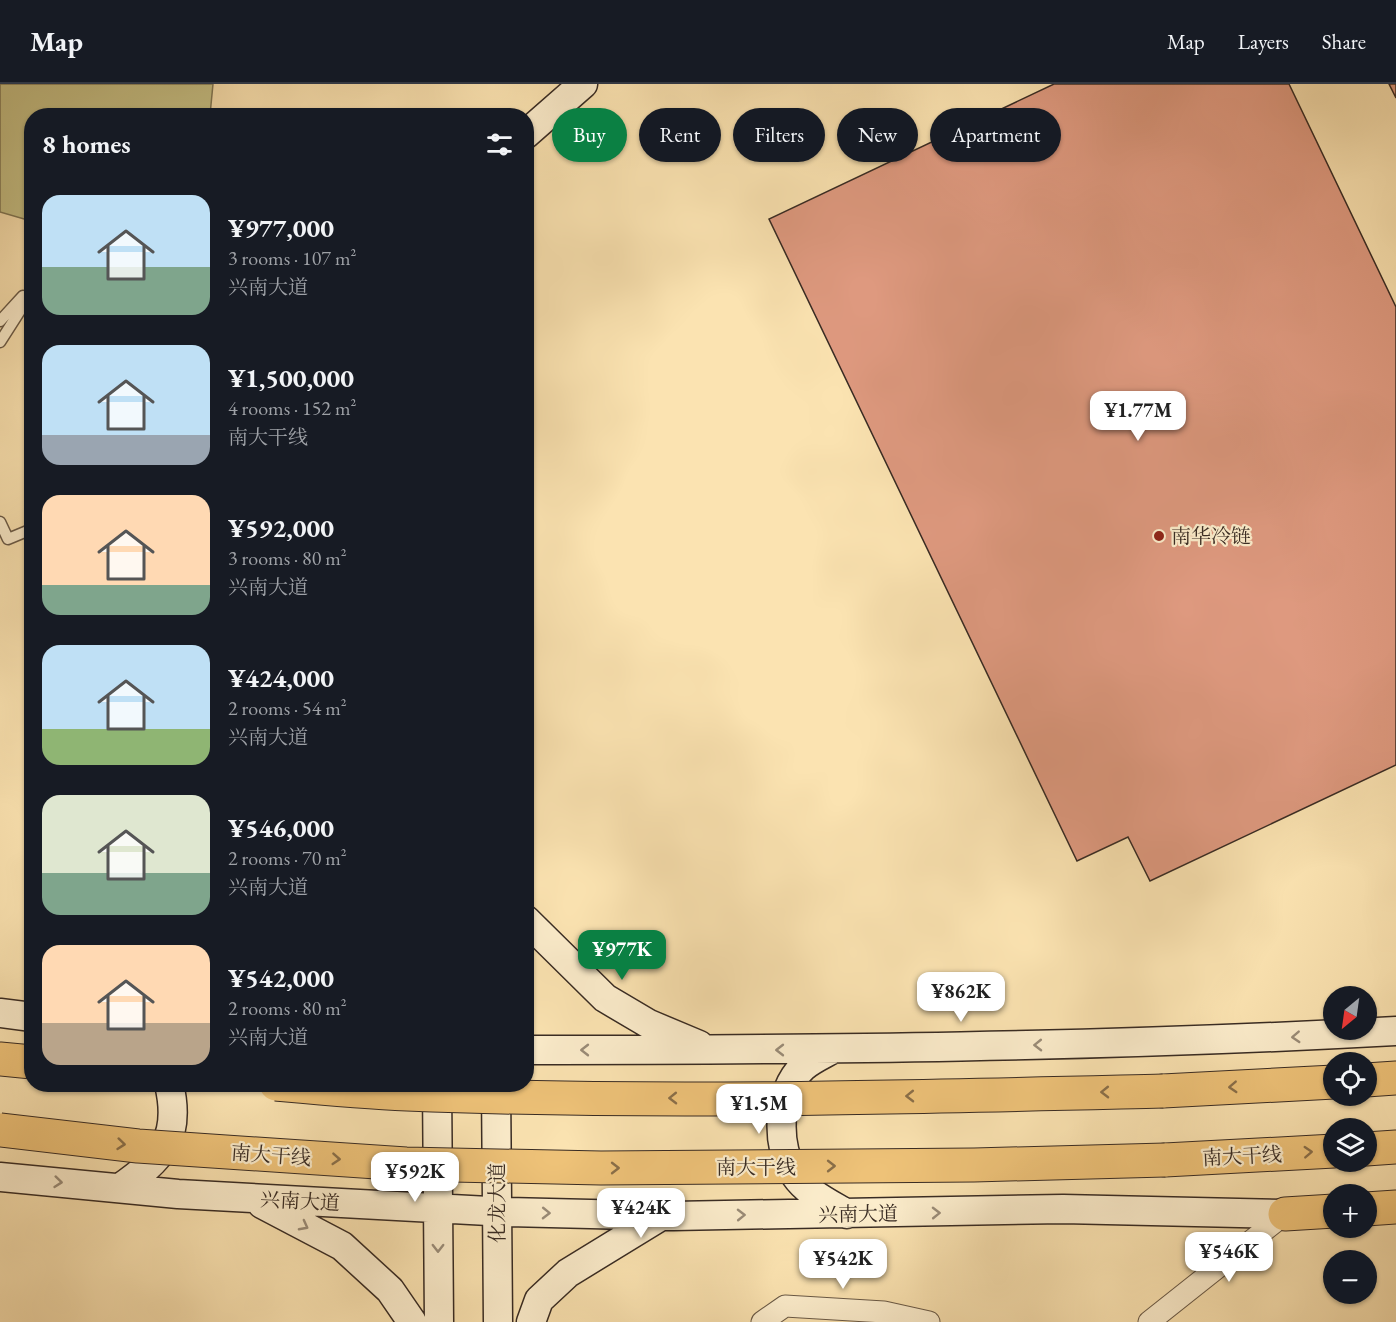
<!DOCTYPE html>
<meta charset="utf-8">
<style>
body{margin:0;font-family:"EB Garamond","Noto Serif SC",serif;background:#242831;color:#f1f3f6;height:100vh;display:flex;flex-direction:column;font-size:22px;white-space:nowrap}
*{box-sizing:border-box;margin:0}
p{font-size:20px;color:#9ea1a6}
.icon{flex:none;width:33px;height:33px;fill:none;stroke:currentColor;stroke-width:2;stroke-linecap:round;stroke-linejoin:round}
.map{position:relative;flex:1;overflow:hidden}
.panel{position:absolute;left:24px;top:24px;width:510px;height:984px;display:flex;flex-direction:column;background:#171b24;border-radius:24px;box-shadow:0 2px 4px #0004}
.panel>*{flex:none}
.hud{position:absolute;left:552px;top:24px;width:570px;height:54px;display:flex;gap:12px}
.needle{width:39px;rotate:209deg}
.buttons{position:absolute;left:1323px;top:902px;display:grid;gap:12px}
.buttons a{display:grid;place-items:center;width:54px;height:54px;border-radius:50%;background:#171b24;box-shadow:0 2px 4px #0004;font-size:30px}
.price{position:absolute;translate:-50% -51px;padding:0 14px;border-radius:12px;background:#fff;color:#222;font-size:20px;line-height:39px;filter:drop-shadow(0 2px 3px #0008)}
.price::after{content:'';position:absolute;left:50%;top:36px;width:18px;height:14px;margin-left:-9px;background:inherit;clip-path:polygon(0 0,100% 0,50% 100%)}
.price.current{background:#0b8043;color:#fff}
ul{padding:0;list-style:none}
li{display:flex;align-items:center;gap:18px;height:150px;padding:0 18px}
li span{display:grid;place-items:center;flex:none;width:168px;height:120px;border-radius:18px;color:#555}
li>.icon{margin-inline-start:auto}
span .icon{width:72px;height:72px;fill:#fffc;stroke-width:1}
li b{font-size:26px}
h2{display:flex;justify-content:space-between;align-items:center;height:72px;padding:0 18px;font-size:26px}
.tag{padding:0 21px;border-radius:27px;background:#171b24;box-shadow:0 2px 4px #0004;font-size:21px;line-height:54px}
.tag.current{background:#0b8043;color:#fff}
header{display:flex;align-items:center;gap:36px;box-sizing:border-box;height:84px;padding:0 30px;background:#171b24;border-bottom:2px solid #363941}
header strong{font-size:28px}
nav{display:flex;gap:33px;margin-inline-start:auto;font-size:21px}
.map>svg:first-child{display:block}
.green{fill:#c6c186;stroke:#7f7654;stroke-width:1.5}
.building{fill:#de997f;stroke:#382b23;stroke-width:1.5}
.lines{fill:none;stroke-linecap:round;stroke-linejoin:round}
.service-casing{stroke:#695946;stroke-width:13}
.minor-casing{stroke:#695946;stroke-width:23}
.secondary-casing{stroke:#382b23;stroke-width:31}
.primary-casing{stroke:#382b23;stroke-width:35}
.trunk-casing{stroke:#382b23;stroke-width:35}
.service{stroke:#fcedcc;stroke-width:10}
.minor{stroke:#fcedcc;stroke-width:21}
.secondary{stroke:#fcedcc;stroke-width:28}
.primary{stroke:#eec278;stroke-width:33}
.trunk{stroke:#eec278;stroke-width:33}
.trunk-bridge-casing{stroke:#382b23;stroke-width:35;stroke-linecap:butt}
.trunk-bridge{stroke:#eec278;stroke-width:33}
.oneway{stroke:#9a8c78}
.oneway2{stroke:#8a6f49}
.poi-dot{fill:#8f2418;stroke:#fcedcc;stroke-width:2}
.labels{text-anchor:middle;stroke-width:4.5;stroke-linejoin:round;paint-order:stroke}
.poi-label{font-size:20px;fill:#382b23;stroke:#fcedcc;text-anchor:start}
.street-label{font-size:20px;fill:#382b23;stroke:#fcedcc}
</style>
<header>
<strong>Map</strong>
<nav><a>Map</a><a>Layers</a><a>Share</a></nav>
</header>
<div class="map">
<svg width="1396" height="1238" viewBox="0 0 1396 1238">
<rect width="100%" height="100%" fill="#fbe3b1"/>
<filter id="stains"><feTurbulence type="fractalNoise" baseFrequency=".00333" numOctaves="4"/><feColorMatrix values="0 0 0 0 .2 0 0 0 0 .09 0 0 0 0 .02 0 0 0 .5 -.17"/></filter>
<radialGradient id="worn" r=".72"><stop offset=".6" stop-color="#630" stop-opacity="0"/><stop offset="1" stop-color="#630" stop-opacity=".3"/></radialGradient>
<path class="green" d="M0 0H213L210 31 32 32 31 137 0 128Z"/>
<path class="building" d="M1054 0H1289L1396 223V681L1150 797 1128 753 1077 777 769 135Z
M1389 0H1396V14Z"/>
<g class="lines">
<g class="service-casing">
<path id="service" d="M0 237 23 212
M0 258 32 208
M0 438 8 455 32 445"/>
</g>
<g class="minor-casing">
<path id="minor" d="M762 1238 785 1222 884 1228 929 1238
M1149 1238 1285 1130"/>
</g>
<g class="secondary-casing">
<path id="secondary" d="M526 50 583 0
M526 836 605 914 649 940 699 961
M0 929 32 933
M526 966C816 966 1106 963 1396 947
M831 966C822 971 811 976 803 983 777 1007 775 1063 795 1091 807 1109 829 1119 847 1130
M437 1000 439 1238
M496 1000 498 1238
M0 1093 178 1110 507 1128 673 1132 1063 1125 1285 1130
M120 1104C161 1075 182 1055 169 1000
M262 1120 342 1162 390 1206 412 1238
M531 1238 539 1216 568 1189 661 1132"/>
</g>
<g class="primary-casing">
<path id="primary" d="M1366 1125 1396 1123
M1285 1130 1334 1127"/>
</g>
<g class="trunk-casing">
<path id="trunk" d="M0 975 32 978
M1366 996 1396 994
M1163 1007 1334 998
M1366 1065 1396 1063
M1165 1076 1334 1067"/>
</g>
<use href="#service" class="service"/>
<use href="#minor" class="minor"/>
<use href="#secondary" class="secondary"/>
<use href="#primary" class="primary"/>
<use href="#trunk" class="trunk"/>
<g class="trunk-bridge-casing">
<path id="trunk-bridge" d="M276 1000C320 1004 363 1008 407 1010 659 1020 911 1013 1163 1007
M0 1046 138 1062 406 1080 601 1084 974 1081 1165 1076"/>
</g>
<use href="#trunk-bridge" class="trunk-bridge"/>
</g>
<defs><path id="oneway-chevron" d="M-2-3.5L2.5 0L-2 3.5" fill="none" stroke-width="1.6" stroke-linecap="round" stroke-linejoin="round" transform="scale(1.5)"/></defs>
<g class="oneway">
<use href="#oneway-chevron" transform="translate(1296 953) rotate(177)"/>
<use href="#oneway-chevron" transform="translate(1038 961) rotate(179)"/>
<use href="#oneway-chevron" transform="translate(585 966) rotate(180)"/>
<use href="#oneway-chevron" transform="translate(780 966) rotate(180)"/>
<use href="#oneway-chevron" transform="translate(58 1098) rotate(6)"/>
<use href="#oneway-chevron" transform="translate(546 1129) rotate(1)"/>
<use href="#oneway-chevron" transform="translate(936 1129) rotate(-1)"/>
<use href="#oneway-chevron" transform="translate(741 1131) rotate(-1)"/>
<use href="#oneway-chevron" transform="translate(304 1142) rotate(28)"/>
<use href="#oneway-chevron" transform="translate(438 1164) rotate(90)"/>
</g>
<g class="oneway2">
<use href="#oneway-chevron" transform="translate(1233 1003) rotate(177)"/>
<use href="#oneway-chevron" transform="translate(1105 1008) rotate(179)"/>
<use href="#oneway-chevron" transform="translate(910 1012) rotate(179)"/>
<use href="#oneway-chevron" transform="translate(673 1014) rotate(179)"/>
<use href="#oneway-chevron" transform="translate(121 1060) rotate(6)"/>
<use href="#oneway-chevron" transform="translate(1308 1068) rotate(-3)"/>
<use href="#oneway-chevron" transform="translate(336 1075) rotate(4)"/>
<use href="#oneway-chevron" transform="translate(831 1082)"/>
<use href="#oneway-chevron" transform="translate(615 1084)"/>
</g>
<circle class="poi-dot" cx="1159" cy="452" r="6"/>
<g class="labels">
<g class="poi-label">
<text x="1171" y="459">南华冷链</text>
</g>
<g class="street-label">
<text transform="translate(271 1071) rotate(4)" y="7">南大干线</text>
<text transform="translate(1242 1072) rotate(-3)" y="7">南大干线</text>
<text x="756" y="1090">南大干线</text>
<text transform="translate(300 1117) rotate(3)" y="7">兴南大道</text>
<text transform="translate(497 1119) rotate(-90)" y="7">化龙大道</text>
<text transform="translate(858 1130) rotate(-1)" y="7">兴南大道</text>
</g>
</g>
<rect width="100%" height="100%" filter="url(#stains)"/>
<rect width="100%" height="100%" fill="url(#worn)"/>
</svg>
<div class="buttons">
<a><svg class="needle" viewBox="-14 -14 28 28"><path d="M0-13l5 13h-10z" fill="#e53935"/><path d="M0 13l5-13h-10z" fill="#9ea1a6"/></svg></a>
<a><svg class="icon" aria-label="locate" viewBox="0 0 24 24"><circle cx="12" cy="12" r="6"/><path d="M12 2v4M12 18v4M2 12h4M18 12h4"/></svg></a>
<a><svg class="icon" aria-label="layers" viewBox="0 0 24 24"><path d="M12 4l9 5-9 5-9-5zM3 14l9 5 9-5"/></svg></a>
<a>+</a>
<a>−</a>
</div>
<b class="price" style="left:1138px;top:358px">¥1.77M</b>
<b class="price current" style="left:622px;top:897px">¥977K</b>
<b class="price" style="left:961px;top:939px">¥862K</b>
<b class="price" style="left:759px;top:1051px">¥1.5M</b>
<b class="price" style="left:415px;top:1119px">¥592K</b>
<b class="price" style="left:641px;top:1155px">¥424K</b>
<b class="price" style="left:1229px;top:1199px">¥546K</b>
<b class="price" style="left:843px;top:1206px">¥542K</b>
<div class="hud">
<a class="tag current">Buy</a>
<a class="tag">Rent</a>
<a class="tag">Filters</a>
<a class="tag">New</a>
<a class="tag">Apartment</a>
</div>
<section class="panel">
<h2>8 homes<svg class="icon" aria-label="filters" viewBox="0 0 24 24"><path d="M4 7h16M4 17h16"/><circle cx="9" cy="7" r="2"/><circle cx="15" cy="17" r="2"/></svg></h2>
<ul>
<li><span style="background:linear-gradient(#bfe0f5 60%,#7fa58c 0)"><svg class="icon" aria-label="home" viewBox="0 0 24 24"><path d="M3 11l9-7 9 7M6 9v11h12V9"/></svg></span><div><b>¥977,000</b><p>3 rooms · 107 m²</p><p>兴南大道</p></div></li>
<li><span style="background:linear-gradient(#bfe0f5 75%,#9aa5b1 0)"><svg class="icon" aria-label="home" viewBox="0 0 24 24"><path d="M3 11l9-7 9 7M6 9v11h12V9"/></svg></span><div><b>¥1,500,000</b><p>4 rooms · 152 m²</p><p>南大干线</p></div></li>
<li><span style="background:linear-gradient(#ffd9b3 75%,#7fa58c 0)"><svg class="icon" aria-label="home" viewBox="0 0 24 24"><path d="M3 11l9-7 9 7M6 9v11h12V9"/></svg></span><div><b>¥592,000</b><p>3 rooms · 80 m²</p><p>兴南大道</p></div></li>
<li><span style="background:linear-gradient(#bfe0f5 70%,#8fb573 0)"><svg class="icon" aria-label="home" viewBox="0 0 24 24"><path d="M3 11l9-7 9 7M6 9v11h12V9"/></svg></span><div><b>¥424,000</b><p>2 rooms · 54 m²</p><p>兴南大道</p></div></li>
<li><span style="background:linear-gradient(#dfe7d0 65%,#7fa58c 0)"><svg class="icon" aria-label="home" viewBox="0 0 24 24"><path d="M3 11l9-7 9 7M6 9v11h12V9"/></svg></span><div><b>¥546,000</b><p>2 rooms · 70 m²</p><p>兴南大道</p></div></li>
<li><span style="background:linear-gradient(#ffd9b3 65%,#b9a48a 0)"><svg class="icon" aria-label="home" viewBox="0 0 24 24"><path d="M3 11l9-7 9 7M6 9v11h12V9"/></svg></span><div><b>¥542,000</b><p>2 rooms · 80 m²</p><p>兴南大道</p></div></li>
</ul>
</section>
</div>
